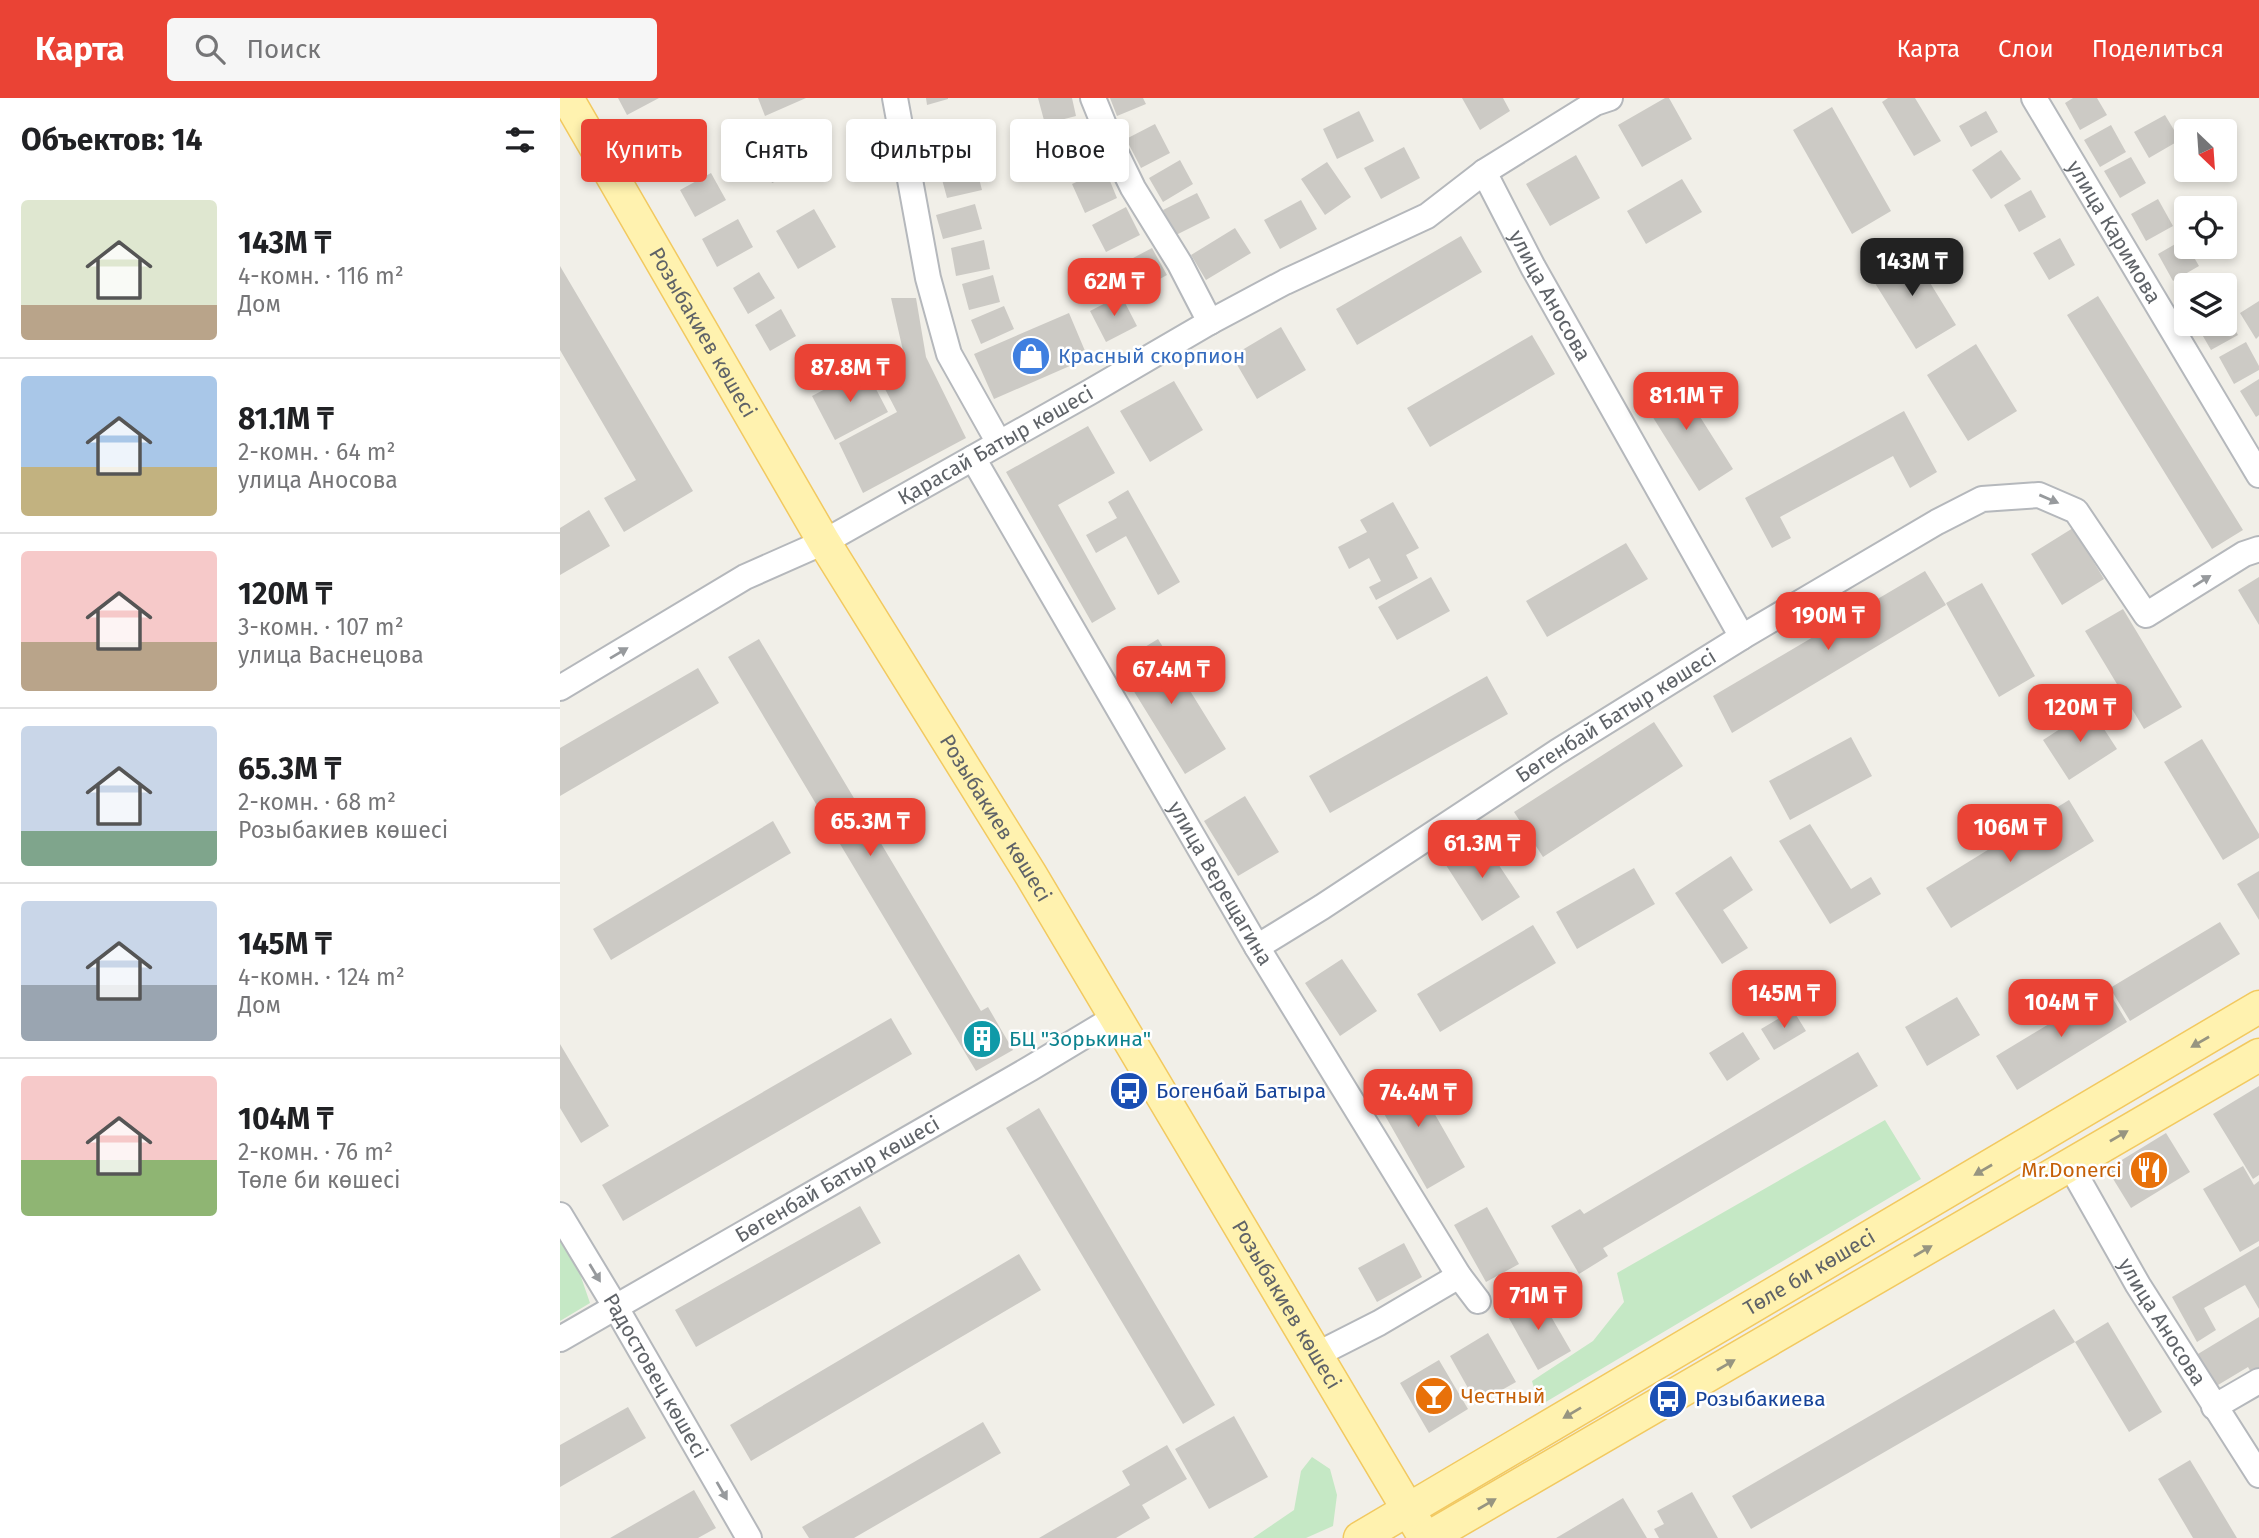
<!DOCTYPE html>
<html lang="ru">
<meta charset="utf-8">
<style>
body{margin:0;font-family:"Fira Sans",sans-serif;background:#f6f6f6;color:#202124;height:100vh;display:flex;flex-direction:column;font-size:26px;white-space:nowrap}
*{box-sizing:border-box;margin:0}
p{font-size:23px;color:#757577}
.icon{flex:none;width:38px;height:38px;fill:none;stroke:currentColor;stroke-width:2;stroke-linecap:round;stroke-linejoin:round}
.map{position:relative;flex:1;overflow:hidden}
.details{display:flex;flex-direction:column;background:#fff;width:560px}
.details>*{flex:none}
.top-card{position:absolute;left:21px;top:21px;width:665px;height:63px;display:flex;gap:14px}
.needle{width:46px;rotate:155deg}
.controls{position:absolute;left:1614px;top:21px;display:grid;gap:14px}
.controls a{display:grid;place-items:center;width:63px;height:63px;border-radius:7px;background:#fff;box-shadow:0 4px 10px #0003;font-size:35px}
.price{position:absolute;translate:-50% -60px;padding:0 16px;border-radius:14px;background:#ea4335;color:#fff;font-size:23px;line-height:46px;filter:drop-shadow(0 2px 4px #0008)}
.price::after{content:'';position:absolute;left:50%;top:42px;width:21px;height:16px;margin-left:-10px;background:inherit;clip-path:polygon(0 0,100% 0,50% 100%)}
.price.current{background:#222;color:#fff}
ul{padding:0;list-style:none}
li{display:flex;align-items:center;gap:21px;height:175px;padding:0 21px}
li+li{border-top:2px solid #e0e0e0}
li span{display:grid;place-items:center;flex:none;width:196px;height:140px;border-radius:7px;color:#555}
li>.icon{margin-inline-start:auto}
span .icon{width:84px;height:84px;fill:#fffc;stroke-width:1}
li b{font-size:30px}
h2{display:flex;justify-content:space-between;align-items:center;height:84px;padding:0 21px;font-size:30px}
.tag{padding:0 24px;border-radius:7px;background:#fff;box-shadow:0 4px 10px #0003;font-size:24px;line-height:63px}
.tag.current{background:#ea4335;color:#fff}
header{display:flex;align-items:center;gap:42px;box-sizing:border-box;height:98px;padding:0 35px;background:#ea4335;color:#fff}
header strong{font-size:33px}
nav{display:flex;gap:38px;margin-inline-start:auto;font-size:24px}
.search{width:490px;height:63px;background:#f6f6f6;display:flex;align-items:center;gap:18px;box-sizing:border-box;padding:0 24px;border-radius:7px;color:#757577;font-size:26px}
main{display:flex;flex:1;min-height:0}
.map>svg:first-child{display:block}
.green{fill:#c5e8c5}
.building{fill:#cccac5}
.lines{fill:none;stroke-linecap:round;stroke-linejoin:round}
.minor-casing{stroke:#b5b8bc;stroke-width:28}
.major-casing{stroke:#f2c960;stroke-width:35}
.minor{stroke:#fff;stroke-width:24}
.major{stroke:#fff2af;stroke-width:32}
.oneway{fill:#979a9d}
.oneway2{fill:#979581}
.labels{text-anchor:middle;stroke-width:5;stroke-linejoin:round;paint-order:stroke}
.street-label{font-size:21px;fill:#5f6368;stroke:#fff}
.shop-label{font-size:21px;fill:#366cbe;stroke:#fff;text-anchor:start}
.culture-label{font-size:21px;fill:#0d838f;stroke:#fff;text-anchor:start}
.transit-label{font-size:21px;fill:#164399;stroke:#fff;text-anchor:start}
.food-label{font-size:21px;fill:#c56008;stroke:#fff;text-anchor:end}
</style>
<header>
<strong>Карта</strong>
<div class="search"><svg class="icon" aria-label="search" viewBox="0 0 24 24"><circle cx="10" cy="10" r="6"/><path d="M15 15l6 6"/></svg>Поиск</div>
<nav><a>Карта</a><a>Слои</a><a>Поделиться</a></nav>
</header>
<main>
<section class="details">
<h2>Объектов: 14<svg class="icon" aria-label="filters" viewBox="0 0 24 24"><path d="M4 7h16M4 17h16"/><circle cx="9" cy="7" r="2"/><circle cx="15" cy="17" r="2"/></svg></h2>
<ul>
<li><span style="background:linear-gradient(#dfe7d0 75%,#b9a48a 0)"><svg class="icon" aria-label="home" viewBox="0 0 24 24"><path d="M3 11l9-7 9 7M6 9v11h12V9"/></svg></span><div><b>143M ₸</b><p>4-комн. · 116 m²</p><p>Дом</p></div></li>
<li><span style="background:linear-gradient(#a9c7e8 65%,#c2b280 0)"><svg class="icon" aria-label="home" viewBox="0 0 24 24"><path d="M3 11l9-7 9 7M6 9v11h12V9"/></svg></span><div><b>81.1M ₸</b><p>2-комн. · 64 m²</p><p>улица Аносова</p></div></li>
<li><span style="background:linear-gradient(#f6c9c9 65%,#b9a48a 0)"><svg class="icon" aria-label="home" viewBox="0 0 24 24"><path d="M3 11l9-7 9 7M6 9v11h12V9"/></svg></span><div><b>120M ₸</b><p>3-комн. · 107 m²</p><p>улица Васнецова</p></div></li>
<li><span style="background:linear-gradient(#c9d6e8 75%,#7fa58c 0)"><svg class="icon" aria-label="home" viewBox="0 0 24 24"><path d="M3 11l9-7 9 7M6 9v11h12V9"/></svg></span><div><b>65.3M ₸</b><p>2-комн. · 68 m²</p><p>Розыбакиев көшесі</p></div></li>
<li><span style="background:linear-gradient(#c9d6e8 60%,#9aa5b1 0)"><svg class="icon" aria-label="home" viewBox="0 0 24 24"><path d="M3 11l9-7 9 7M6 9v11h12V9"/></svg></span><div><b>145M ₸</b><p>4-комн. · 124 m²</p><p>Дом</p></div></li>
<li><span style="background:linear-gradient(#f6c9c9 60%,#8fb573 0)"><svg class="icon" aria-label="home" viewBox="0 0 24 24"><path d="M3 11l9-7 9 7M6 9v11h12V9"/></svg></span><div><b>104M ₸</b><p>2-комн. · 76 m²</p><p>Төле би көшесі</p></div></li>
</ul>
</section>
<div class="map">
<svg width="1699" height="1440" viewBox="0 0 1699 1440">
<rect width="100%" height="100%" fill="#f1efe8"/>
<path class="green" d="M1325 1022 1361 1081 979 1308 972 1283 1033 1243 1064 1204 1057 1175Z
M0 1143 20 1176 30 1205 0 1223Z
M752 1359 770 1371 777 1397 773 1428 746 1440H693L734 1412 741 1373Z"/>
<path class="building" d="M58 0H99L67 17Z
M198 0H246L205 18Z
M366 0H388V1L367 7Z
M478 0H512L516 18 485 26Z
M550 0H583L586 6 557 18Z
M902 0H943L950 13 920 32Z
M1105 0H1109L1132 41 1082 69 1058 27Z
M1328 0H1355L1381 43 1354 58 1322 4Z
M1513 0H1537L1547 17 1520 32 1505 5Z
M1272 9 1331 113 1292 136 1233 32Z
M799 13 814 43 777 61 763 31Z
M1426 13 1438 34 1411 49 1399 28Z
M1605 17 1620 42 1589 60 1574 34Z
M412 21 419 47 382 57 375 31Z
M595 26 610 55 581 70 566 41Z
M1551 27 1566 54 1540 69 1524 42Z
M522 31 532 59 497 72 487 44Z
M113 33 127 59 101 73 87 48Z
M241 33 255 67 212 85 198 52Z
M844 49 860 80 821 101 804 70Z
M1441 52 1461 81 1431 101 1412 72Z
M1016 57 1040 100 990 128 966 86Z
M1571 59 1586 85 1560 100 1544 73Z
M620 62 633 86 603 104 589 80Z
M767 64 791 99 765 117 741 81Z
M415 65 422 92 387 100 380 74Z
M545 71 557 100 525 115 512 86Z
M151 75 166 102 135 119 120 92Z
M1122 81 1142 114 1086 146 1067 113Z
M1471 92 1486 119 1459 134 1444 107Z
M637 95 650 120 616 137 603 112Z
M1598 101 1613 128 1586 143 1571 116Z
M741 102 757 131 720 151 704 122Z
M415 106 422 131 383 141 376 117Z
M566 109 580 137 546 154 532 127Z
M254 111 276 149 238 171 216 133Z
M178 121 193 149 157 169 142 141Z
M675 130 691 155 646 182 631 157Z
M901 138 922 174 797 247 776 211Z
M1500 140 1515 167 1489 182 1473 155Z
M1624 141 1626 149H1628L1639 168 1613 183 1598 156Z
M424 142 430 171 396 178 391 150Z
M1348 149 1396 227 1356 251 1308 174Z
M592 150 607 177 572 196 558 168Z
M0 168 133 393 64 434 44 400 76 382 0 252Z
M199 174 215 200 188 216 173 190Z
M433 177 440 204 409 212 402 186Z
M1646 177 1651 187H1627Z
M561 197 577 228 546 244 530 213Z
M1538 198 1683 432 1652 451 1507 217Z
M331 200H356L366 259 406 340 303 395 279 345 337 314 314 270 344 257Z
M1699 203V238L1696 241 1680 215Z
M444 208 454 231 421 246 411 222Z
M221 211 236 238 210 253 195 227Z
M1664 213 1678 237 1651 252 1636 226H1664Z
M509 215 528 260 434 301 414 256Z
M721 229 746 272 697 301 672 258Z
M972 237 995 276 870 349 847 310Z
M1686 244 1699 268V272L1674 286 1659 259Z
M1416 246 1457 313 1408 343 1367 277Z
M305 270 328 314 275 342 252 298Z
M1113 276 1173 371 1139 393 1079 297Z
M1699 281V317L1696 319 1680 293Z
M614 283 643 332 590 364 560 313Z
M1344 313 1377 374 1350 390 1333 358 1220 419 1231 440 1212 450 1185 400Z
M528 328 555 375 498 407 556 511 532 525 446 374Z
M568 392 620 484 598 497 566 438 536 455 526 437 557 420 548 404Z
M833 404 859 450 846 457 858 480 816 502 809 489 821 483 809 460 789 471 778 449 807 434 800 422Z
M29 412 50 448 0 477V430Z
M1513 430 1544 481 1502 507 1471 456Z
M1066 445 1088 481 987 539 966 503Z
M1365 473 1386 507 1172 635 1153 598Z
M871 479 890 513 837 542 818 509Z
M1699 479V527L1678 492Z
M1422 485 1475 578 1439 599 1386 505Z
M1563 511 1622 609 1584 631 1525 533Z
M199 541 421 913 428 909 453 952 416 973 168 559Z
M598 541 666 651 625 676 557 566Z
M138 570 159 605 0 698V650Z
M927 578 948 616 770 715 749 678Z
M1531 611 1557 651 1509 682 1483 642Z
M1094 624 1123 668 983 759 954 714Z
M1291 639 1312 678 1230 722 1209 683Z
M1642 641 1699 736V740L1663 762 1604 664Z
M685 698 719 754 678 778 644 723Z
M1509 702 1534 743 1391 830 1366 790Z
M213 723 231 755 51 862 33 831Z
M1250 726 1291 791 1311 779 1321 796 1270 826 1219 743Z
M921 740 960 799 922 823 884 764Z
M1171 758 1193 792 1163 812 1188 850 1162 866 1115 795Z
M1074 770 1095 806 1017 851 996 814Z
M1699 773V822L1677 786Z
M1660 824 1680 856 1570 923 1550 890Z
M973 827 996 865 880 934 857 896Z
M782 861 817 913 780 938 745 885Z
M1547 891 1567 924 1457 992 1436 958Z
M1397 899 1420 937 1367 968 1345 929Z
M1233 912 1246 933 1214 952 1201 931Z
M331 920 352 956 63 1123 42 1087Z
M1183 934 1200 961 1167 983 1149 955Z
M0 946 49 1028 21 1045 0 1010Z
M1298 954 1318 988 1043 1150 1048 1158 1019 1176 991 1128 1020 1111 1024 1116Z
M849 971 905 1069 867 1091 811 993Z
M1699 988V1077L1693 1081 1653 1016Z
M479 1010 655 1307 623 1326 446 1030Z
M1606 1035 1630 1074 1571 1110 1547 1071Z
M1683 1068 1694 1087 1699 1083V1143L1680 1154 1643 1091Z
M300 1108 321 1145 136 1249 115 1212Z
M927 1109 959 1166 926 1184 894 1127Z
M844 1145 862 1179 817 1204 798 1170Z
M1699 1148V1211L1685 1187 1644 1210 1656 1232 1637 1244 1612 1199Z
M459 1156 481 1192 191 1363 170 1327Z
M978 1196 1011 1253 978 1272 946 1215Z
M1494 1211 1515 1244 1191 1431 1172 1398Z
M1699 1219V1274L1693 1278 1688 1269 1653 1290 1633 1259Z
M1548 1224 1602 1314 1569 1334 1515 1244Z
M928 1235 956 1284 917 1306 890 1258Z
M879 1262 908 1311 869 1335 840 1285Z
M68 1309 86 1340 0 1389V1347Z
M674 1318 708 1379 649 1411 615 1351Z
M423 1324 441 1355 294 1440H249L242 1429Z
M607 1347 627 1381 582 1407 590 1420 556 1440H479L570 1387 562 1373Z
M1630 1362 1641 1380 1677 1440H1633L1598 1381Z
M134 1392 156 1430 138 1440H50Z
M1132 1394 1158 1440H1099L1094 1431 1104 1426 1097 1413Z
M1063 1400 1087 1440H996L1008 1433Z"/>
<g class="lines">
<g class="minor-casing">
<g id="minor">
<path d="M335 0 368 180 389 256 439 345"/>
<path d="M533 0 553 49 573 90 620 166 650 224"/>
<path id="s1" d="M1474 0 1699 377"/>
<path id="s2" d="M924 74 973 169 1182 539"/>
<path id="s3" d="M413 360 697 849 899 1178 918 1203"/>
<path id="s4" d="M0 590 185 479 264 444 530 294 650 224 725 184 867 118 924 74 1035 5 1050 0"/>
<path id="s5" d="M697 849 762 809 997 654 1182 539 1377 424 1422 401 1479 397 1516 413 1586 517 1684 456 1699 451"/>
<path id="s6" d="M1510 1067 1578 1187 1699 1377"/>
<path id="s7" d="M0 1117 55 1208 189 1440"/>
<path id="s8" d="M0 1241 471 970 554 920"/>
<path d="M756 1257 819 1225 899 1178"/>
<path d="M1654 1309 1699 1283"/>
</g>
</g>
<g class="major-casing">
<g id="major">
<path id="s9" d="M7 0 264 444 471 777 865 1440"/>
<path id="s10" d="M800 1440 1699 909"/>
<path d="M868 1440 1699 957"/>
</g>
</g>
<use href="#minor" class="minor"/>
<use href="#major" class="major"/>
</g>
<defs><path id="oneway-solid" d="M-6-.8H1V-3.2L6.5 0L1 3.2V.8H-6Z" transform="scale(1.75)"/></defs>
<g class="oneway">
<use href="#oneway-solid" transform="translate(1489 401) rotate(23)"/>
<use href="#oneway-solid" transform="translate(1642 483) rotate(-32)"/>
<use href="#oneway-solid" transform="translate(59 555) rotate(-31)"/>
<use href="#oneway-solid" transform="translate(35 1175) rotate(59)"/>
<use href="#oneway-solid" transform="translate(162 1393) rotate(60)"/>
</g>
<g class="oneway2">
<use href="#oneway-solid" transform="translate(1640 944) rotate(150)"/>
<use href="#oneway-solid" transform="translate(1559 1038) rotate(-30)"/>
<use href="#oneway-solid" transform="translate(1423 1072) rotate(150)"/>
<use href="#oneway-solid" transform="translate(1363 1153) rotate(-30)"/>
<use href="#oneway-solid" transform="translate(1166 1267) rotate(-30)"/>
<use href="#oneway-solid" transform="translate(1012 1315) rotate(149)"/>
<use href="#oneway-solid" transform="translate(927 1406) rotate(-30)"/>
</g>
<defs>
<g id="shop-disc" transform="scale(2.0125)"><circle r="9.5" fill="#3f7fe0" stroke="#fff"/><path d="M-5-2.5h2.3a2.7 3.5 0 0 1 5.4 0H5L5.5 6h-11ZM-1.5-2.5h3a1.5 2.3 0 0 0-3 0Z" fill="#fff"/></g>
<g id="building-disc" transform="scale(2.0125)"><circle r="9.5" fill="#0f9aa8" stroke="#fff"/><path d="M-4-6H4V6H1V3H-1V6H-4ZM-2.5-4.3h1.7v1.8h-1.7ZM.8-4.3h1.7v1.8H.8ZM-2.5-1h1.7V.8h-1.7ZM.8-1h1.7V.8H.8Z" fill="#fff"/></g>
<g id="bus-disc" transform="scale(2.0125)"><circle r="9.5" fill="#1a4fb4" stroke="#fff"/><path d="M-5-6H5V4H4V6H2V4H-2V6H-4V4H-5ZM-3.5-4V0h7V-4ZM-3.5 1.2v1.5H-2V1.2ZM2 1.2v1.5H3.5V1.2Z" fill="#fff"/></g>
<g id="restaurant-disc" transform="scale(2.0125)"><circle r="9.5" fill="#e8710a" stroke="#fff"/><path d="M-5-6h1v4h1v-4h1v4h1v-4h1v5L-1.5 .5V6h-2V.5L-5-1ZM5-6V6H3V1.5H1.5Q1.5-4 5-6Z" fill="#fff"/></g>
<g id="bar-disc" transform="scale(2.0125)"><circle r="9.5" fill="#e8710a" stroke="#fff"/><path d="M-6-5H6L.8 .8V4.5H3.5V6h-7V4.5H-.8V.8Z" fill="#fff"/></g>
</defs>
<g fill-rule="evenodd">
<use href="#shop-disc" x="471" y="258"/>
<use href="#building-disc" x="422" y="941"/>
<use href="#bus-disc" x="569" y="993"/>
<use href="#restaurant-disc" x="1589" y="1072"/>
<use href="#bar-disc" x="874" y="1298"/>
<use href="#bus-disc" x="1108" y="1301"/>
</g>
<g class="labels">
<g class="street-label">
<text dy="7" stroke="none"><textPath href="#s1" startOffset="156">улица Каримова</textPath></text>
<text dy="7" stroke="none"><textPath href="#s2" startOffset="140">улица Аносова</textPath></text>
<text dy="7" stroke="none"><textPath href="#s9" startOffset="271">Розыбакиев көшесі</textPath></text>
<text dy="7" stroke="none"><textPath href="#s4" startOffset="499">Қарасай Батыр көшесі</textPath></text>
<text dy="7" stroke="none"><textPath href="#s5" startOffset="427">Бөгенбай Батыр көшесі</textPath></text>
<text dy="7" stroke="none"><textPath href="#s9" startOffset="838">Розыбакиев көшесі</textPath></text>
<text dy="7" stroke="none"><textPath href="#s3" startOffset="492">улица Верещагина</textPath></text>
<text dy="7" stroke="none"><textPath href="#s8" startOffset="320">Бөгенбай Батыр көшесі</textPath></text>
<text dy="7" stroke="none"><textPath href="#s10" startOffset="522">Төле би көшесі</textPath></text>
<text dy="7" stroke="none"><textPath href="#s9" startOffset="1405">Розыбакиев көшесі</textPath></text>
<text dy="7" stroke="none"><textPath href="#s6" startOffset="182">улица Аносова</textPath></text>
<text dy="7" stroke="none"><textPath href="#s7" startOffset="187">Радостовец көшесі</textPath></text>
</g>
<g class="shop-label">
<text x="498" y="265">Красный скорпион</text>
</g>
<g class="culture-label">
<text x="449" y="948">БЦ "Зорькина"</text>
</g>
<g class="transit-label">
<text x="596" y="1000">Богенбай Батыра</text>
<text x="1135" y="1308">Розыбакиева</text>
</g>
<g class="food-label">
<text x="1562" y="1079">Mr.Donerci</text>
<text x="901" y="1305" text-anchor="start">Честный</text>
</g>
</g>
</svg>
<div class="controls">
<a><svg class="needle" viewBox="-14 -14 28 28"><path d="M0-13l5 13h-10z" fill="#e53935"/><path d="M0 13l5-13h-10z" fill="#757577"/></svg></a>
<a><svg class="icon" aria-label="locate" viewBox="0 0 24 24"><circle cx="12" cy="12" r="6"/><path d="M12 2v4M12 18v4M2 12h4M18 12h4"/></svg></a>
<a><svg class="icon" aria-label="layers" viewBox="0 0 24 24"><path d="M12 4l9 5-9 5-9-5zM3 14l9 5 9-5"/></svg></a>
</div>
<b class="price current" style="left:1352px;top:200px">143M ₸</b>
<b class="price" style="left:554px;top:220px">62M ₸</b>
<b class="price" style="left:290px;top:306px">87.8M ₸</b>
<b class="price" style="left:1126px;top:334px">81.1M ₸</b>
<b class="price" style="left:1268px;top:554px">190M ₸</b>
<b class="price" style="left:611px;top:608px">67.4M ₸</b>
<b class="price" style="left:1520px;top:646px">120M ₸</b>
<b class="price" style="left:310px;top:760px">65.3M ₸</b>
<b class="price" style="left:1450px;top:766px">106M ₸</b>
<b class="price" style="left:922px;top:782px">61.3M ₸</b>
<b class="price" style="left:1224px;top:932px">145M ₸</b>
<b class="price" style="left:1501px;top:941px">104M ₸</b>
<b class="price" style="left:858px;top:1031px">74.4M ₸</b>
<b class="price" style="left:978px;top:1234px">71M ₸</b>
<div class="top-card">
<a class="tag current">Купить</a>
<a class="tag">Снять</a>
<a class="tag">Фильтры</a>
<a class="tag">Новое</a>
</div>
</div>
</main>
